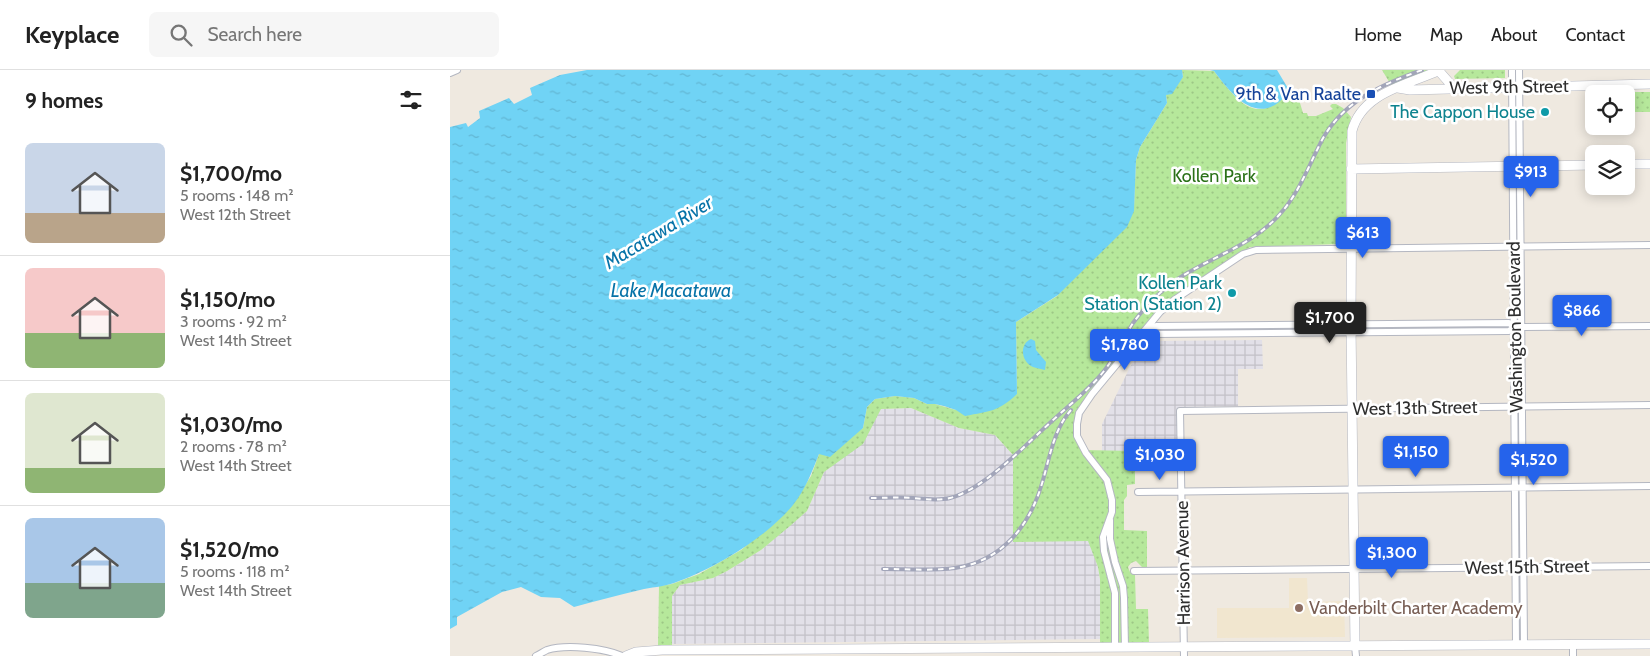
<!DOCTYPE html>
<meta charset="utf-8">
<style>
body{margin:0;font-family:Cabin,sans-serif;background:#f6f6f6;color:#222;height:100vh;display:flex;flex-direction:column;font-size:19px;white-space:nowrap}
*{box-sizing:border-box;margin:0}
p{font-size:16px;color:#767676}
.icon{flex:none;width:28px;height:28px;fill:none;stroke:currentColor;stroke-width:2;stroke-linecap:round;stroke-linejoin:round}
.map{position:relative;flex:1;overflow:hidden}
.side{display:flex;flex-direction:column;background:#fff;width:450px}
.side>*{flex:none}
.fabs{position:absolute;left:1135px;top:15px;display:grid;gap:10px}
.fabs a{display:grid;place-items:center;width:50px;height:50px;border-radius:8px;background:#fff;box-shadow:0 2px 12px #0003;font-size:25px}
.price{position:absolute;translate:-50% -42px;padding:0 11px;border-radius:5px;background:#2563eb;color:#fff;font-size:16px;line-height:32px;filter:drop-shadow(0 1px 2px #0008)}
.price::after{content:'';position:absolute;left:50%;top:30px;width:15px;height:11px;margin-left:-8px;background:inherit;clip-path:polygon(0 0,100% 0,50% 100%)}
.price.active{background:#222;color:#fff}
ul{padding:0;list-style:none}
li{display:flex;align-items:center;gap:15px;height:125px;padding:0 25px}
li+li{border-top:1px solid #e0e0e0}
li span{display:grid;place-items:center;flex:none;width:140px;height:100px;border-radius:8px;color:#555}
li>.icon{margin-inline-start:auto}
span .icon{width:60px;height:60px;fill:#fffc;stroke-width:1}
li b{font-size:21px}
h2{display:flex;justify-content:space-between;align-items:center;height:60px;padding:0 25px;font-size:21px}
header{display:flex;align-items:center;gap:30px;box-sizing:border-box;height:70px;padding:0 25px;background:#fff;border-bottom:1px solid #e0e0e0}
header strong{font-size:24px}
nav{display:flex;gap:28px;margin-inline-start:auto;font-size:18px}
.search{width:350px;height:45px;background:#f6f6f6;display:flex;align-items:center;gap:12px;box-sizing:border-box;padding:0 18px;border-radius:8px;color:#767676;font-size:19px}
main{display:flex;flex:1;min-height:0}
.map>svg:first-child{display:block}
.industrial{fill:url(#industrial-grid)}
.education{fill:#f1e6cf}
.green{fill:url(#green-dots)}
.water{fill:url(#water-ripples)}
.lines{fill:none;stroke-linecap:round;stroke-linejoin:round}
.street-casing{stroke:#b4b7c1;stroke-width:8}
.secondary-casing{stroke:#b4b7c1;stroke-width:10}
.street{stroke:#fff;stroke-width:6}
.secondary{stroke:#fff;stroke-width:9}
.rail-casing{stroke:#a2a5b9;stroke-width:4}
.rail{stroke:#fff;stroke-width:2;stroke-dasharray:5.5;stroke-linecap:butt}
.transit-dot{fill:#1a4fb4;stroke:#fff;stroke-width:2}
.culture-dot{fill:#0f9aa8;stroke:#fff;stroke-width:2}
.education-dot{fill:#8d6e63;stroke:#fff;stroke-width:2}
.labels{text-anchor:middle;stroke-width:5;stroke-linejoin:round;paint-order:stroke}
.street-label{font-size:18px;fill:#2e2e2e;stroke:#fff}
.transit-label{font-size:18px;fill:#164399;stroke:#fff;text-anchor:end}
.culture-label{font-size:18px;fill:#0d838f;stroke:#fff;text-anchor:end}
.park-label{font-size:18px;fill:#2b7118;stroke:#fff}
.education-label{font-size:18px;fill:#785e54;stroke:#fff;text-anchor:start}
.water-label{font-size:19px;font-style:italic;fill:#0773a8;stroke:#fff}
</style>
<header>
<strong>Keyplace</strong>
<div class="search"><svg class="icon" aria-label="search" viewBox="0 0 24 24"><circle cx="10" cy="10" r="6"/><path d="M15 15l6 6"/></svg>Search here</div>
<nav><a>Home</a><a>Map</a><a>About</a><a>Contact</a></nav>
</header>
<main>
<section class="side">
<h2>9 homes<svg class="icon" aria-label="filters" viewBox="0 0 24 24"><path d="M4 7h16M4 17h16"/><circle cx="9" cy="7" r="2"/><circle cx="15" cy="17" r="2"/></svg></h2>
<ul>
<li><span style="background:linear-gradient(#c9d6e8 70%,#b9a48a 0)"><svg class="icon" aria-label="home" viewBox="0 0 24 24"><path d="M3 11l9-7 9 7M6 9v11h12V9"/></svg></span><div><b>$1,700/mo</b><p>5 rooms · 148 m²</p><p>West 12th Street</p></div></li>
<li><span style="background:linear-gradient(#f6c9c9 65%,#8fb573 0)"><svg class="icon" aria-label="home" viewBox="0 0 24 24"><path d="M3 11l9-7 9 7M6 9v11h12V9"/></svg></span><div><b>$1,150/mo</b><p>3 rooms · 92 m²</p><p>West 14th Street</p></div></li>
<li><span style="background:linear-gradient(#dfe7d0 75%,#8fb573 0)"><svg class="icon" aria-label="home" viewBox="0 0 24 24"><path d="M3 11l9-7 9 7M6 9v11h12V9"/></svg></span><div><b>$1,030/mo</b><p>2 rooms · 78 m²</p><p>West 14th Street</p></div></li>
<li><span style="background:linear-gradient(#a9c7e8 65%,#7fa58c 0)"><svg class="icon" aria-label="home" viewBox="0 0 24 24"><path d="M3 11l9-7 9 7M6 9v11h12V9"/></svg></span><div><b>$1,520/mo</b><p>5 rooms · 118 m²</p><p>West 14th Street</p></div></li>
</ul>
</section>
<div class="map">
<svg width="1200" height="586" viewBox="0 0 1200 586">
<defs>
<pattern id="industrial-grid" width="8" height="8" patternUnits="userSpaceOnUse" patternTransform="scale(1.25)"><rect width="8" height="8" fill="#e2e0e8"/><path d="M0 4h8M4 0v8" fill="none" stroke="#c2c0c7"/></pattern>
<pattern id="green-dots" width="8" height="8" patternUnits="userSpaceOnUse" patternTransform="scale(1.25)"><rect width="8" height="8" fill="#b6e89b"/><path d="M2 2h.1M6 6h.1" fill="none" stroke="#9dc786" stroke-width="1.8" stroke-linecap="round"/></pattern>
<pattern id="water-ripples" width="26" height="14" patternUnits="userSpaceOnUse" patternTransform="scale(1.25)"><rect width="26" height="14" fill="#70d3f5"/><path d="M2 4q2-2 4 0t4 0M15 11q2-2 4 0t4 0" fill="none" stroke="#61b5d2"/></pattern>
</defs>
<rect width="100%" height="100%" fill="#efe9e0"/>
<path class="industrial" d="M812 270 813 299H788V336L728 337 729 381 652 382V354L681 295 702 271Z
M461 338 509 358 545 365 563 385V472L639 470 648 497 650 509V569L222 574V526L230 515 263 508 277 501 311 480 357 441 374 402 431 339Z"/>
<path class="education" d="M839 508H857L858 532 894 531 895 567 767 568V538H839Z"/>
<path class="green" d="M732 0 764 1C787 31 808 59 839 20L847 23 853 43H857L858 46H866L883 39 880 36 882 34H886L893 38 901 47 896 73V170L895 173 891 174 800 177 717 232 694 256 630 336C623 354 620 365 633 380L685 381V414L677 415V426L674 430V460L697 461V497H692L686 491 681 493 678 497 680 502 685 505 686 539H698L699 573H650V509L648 497 638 471 563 472V385L545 365 509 358 461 338 431 339 413 374 374 402 357 441 340 456 311 480 277 501 263 508 230 515 222 526V576H208L209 516 222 514 249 504 291 480 331 447 343 434 361 406 369 384 413 358 417 337 425 329 445 326 464 328 477 334H485L506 340 567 324 566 252 607 226 684 137 686 90 690 77 717 33 716 25 733 7Z
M932 0H984L941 15Z
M1010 0H1055V8L1005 9 1004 6Z
M1185 22H1200V42H1185Z"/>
<path class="water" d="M137 0H732L733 7 722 24 716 25 717 33 690 77 686 90 684 141 677 157 608 225 566 252 567 324C548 342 540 341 515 346L506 340 494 336 485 334H477L464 328 445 326 425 329 417 337 413 358 380 387 369 384C362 402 355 420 343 435 317 467 263 500 224 513 213 517 201 517 190 520 168 525 146 531 124 537L110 528 91 527 71 517 52 522 7 547V555L0 559V57L16 53 18 57 30 48 29 41 59 28 64 34 82 25 80 18 110 5Z
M760 0H827L839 20C836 24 833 29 829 32 803 53 779 21 764 1Z
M581 269 585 271 586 280 596 292 595 300C591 299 586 298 583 297 571 292 569 274 581 269Z"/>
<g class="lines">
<g class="street-casing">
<path id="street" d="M1062 0 1066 575
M1069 0 1074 575
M0 3 7 0
M696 259 707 256 1059 253 1065 257 1200 256
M696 259 705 264 1059 261 1065 257
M688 422 1200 416
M660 450V469L665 492 673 516 674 528 675 577
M684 501 1200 496
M1123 575V586
M905 576 906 586
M665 577V523L654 481 653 467 662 442V430L657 410 636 383 627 366V354L629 343 642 324 710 242 724 230 793 184 806 180 1200 175
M86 586C90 584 93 582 97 580 116 574 154 578 172 586
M734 586 730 341 1200 335"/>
</g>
<g class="secondary-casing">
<path id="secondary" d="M989 1 1003 17
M948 18 960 20 1200 14
M1176 94H1200
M901 99 1144 95
M905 576 901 255 902 61C912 22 958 15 990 0
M176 586 186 582 212 580 1200 574"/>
</g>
<use href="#street" class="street"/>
<use href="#secondary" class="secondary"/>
<g class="rail-casing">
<path id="rail" d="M421 428C435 428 449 427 463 428 476 429 488 431 500 428 535 419 576 374 602 351 619 335 639 320 654 301 665 287 673 269 683 253 691 242 701 231 711 222 746 190 798 181 830 144 848 124 857 100 869 76 889 33 930 15 972 0
M433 499C456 499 481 501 505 498 553 491 581 454 593 410 600 386 604 359 621 340"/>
</g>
<use href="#rail" class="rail"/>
</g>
<rect class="transit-dot" x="916" y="19" width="10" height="10" rx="2.5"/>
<g class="culture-dot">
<circle cx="1095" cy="42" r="5"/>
<circle cx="782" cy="223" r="5"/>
</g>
<circle class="education-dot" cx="849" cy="538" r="5"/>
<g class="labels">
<g class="street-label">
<text transform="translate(1059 17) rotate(-1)" y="6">West 9th Street</text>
<text transform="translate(1065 257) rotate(-91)" y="6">Washington Boulevard</text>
<text transform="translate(965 338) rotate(-1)" y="6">West 13th Street</text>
<text transform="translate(733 493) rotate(-91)" y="6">Harrison Avenue</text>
<text transform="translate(1077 497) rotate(-1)" y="6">West 15th Street</text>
</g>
<g class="transit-label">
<text x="911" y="30">9th &amp; Van Raalte</text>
</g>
<g class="culture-label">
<text x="1085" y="48">The Cappon House</text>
<text x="772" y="219">Kollen Park<tspan x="772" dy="21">Station (Station 2)</tspan></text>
</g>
<g class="park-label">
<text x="764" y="112">Kollen Park</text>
</g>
<g class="education-label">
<text x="859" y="544">Vanderbilt Charter Academy</text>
</g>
<g class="water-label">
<text transform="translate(208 162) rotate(-31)" y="7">Macatawa River</text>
<text x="221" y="227">Lake Macatawa</text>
</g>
</g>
</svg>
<div class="fabs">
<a><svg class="icon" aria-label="locate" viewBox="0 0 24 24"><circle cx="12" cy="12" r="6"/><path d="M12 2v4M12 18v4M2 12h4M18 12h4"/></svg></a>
<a><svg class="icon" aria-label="layers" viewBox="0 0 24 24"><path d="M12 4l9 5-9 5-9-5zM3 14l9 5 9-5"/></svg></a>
</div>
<b class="price" style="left:1081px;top:128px">$913</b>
<b class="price" style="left:913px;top:189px">$613</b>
<b class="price" style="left:1132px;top:267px">$866</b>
<b class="price active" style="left:880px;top:274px">$1,700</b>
<b class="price" style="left:675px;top:301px">$1,780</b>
<b class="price" style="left:966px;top:408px">$1,150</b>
<b class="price" style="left:710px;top:411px">$1,030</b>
<b class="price" style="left:1084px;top:416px">$1,520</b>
<b class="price" style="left:942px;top:509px">$1,300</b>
</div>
</main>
